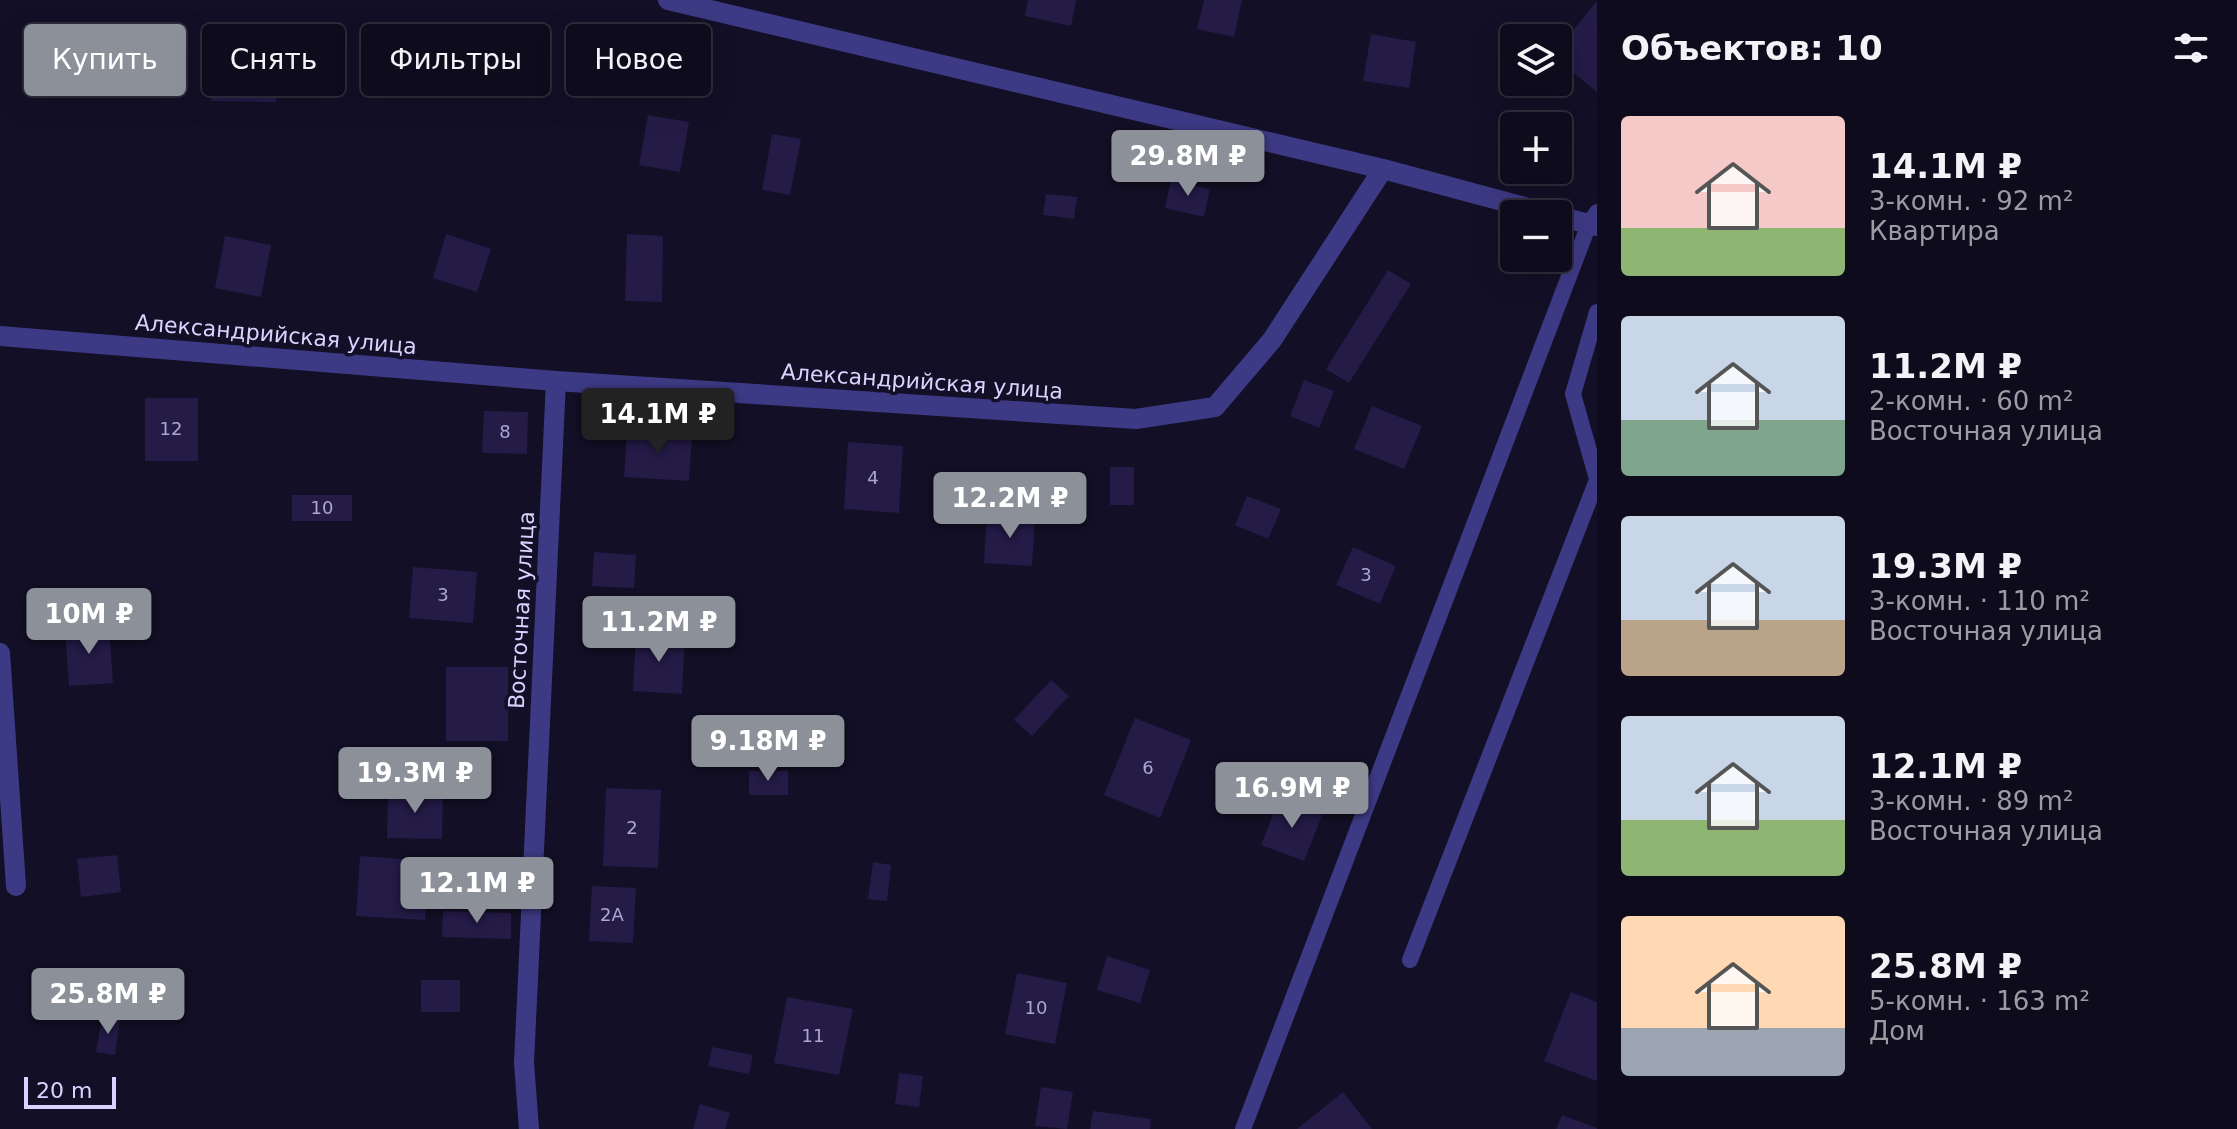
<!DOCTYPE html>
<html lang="ru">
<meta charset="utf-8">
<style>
body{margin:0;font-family:"DejaVu Sans",sans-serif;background:#171425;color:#f1f3f6;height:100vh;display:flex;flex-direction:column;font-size:30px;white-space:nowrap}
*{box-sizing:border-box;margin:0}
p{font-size:26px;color:#9b9ba3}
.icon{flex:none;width:44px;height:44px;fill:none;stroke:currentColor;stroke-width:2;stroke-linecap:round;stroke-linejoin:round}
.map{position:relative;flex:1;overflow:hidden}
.sheet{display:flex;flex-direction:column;background:#0e0b1c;width:640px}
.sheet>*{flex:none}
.top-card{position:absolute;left:24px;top:24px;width:760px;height:72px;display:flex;gap:16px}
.controls{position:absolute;left:1500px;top:24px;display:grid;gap:16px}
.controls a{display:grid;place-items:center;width:72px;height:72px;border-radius:8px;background:#0e0b1c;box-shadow:0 8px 32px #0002,0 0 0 2px #2e2b3b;font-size:40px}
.scale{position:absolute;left:24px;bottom:20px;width:92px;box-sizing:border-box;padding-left:8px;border:4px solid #d9d4ff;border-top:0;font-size:22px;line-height:28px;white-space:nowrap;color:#d9d4ff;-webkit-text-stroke:6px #130f26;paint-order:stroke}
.price{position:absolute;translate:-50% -68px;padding:0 18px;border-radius:8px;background:#8c9099;color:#fff;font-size:26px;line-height:52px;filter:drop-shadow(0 2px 4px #0008)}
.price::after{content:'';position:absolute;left:50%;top:48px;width:24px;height:18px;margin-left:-12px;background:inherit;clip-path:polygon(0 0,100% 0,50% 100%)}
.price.active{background:#222;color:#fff}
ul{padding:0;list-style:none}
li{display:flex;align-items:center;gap:24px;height:200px;padding:0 24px}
li span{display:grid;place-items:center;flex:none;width:224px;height:160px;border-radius:8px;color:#555}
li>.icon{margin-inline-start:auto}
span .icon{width:96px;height:96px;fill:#fffc;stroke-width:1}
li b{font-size:34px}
h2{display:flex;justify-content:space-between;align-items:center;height:96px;padding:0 24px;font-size:34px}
.pill{padding:0 28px;border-radius:8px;background:#0e0b1c;box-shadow:0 8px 32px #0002,0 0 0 2px #2e2b3b;font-size:28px;line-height:72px}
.pill.active{background:#8c9099;color:#fff}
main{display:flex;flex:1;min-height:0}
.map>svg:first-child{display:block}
.building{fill:#241b47}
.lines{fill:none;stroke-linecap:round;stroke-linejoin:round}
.lane{stroke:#3d3a85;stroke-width:16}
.street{stroke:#3d3a85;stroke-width:20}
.labels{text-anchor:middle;stroke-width:7;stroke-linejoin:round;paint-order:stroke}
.number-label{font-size:18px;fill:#aca6d1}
.street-label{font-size:22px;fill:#d9d4ff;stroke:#130f26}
</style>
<main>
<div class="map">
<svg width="1597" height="1129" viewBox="0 0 1597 1129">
<rect width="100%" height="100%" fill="#130f26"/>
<path class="building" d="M1028 0H1076L1071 26 1025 16Z
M1204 0H1242L1234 37 1197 29Z
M1597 1V92L1558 60V49Z
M1371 34 1416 42 1409 88 1363 81Z
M212 40 277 41 276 102 211 101Z
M648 115 689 122 680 172 639 165Z
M772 134 801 139 790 195 762 190Z
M1171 180 1210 189 1204 217 1165 208Z
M1046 194 1077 197 1074 219 1043 215Z
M446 234 491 249 477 292 433 278Z
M627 234 663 236 662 302 625 301Z
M225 236 271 245 261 297 215 288Z
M1388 270 1411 284 1349 383 1326 369Z
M1304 380 1334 391 1319 428 1290 416Z
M145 398H198V461H145Z
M1372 406 1422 426 1404 469 1354 449Z
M484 411 528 412 527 454 482 453Z
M627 430 692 434 689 481 624 477Z
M848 442 903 446 899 513 844 509Z
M1110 467H1134V505H1110Z
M292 495H352V521H292Z
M1247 496 1281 509 1268 539 1235 525Z
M987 514 1035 517 1032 566 984 563Z
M1353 547 1396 566 1380 604 1336 585Z
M594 552 636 555 634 588 592 586Z
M413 567 477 572 473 623 409 618Z
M109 627 113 683 69 686 65 629Z
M636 633 685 636 682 694 633 691Z
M446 667H508V741H446Z
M1051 680 1069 696 1032 736 1014 720Z
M1135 718 1191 740 1160 818 1104 795Z
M749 771H788V795H749Z
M606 788 661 790 658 868 603 866Z
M388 791H443L442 839 387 838Z
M1279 799 1322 815 1304 861 1261 845Z
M117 855 121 892 81 897 77 859Z
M360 856 429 861 425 920 356 916Z
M873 862 891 865 887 901 868 899Z
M592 886 636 888 633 943 589 941Z
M443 911 511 913V939L442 937Z
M1107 956 1150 970 1140 1003 1097 990Z
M1017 973 1067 983 1055 1044 1005 1034Z
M421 980H460V1012H421Z
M1571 992 1597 1002V1081L1544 1061Z
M787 997 853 1009 839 1075 774 1063Z
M102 1018 120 1020 115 1055 96 1052Z
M712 1047 753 1055 749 1074 708 1066Z
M899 1073 923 1076 919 1107 895 1104Z
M1041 1087 1073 1092 1067 1129 1035 1126Z
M1343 1092 1372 1129H1297Z
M700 1104 730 1113 725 1129H693Z
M1093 1111 1151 1119 1150 1129H1090Z
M1562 1115 1597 1128V1129H1556Z"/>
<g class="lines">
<path class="lane" d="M1597 312 1573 394 1597 479
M1410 960 1597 480
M1243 1129 1589 224 1597 212"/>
<path class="street" d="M668 0 1383 169 1551 214
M1558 216 1597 226
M0 336 556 381 1136 419 1215 407 1272 340 1383 169
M0 653 16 886
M529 1129 524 1063 556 381"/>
</g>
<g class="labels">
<g class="number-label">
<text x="171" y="435">12</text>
<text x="505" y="438">8</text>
<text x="873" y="484">4</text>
<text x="322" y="514">10</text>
<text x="1366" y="581">3</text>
<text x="443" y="601">3</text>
<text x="1148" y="774">6</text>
<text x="632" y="834">2</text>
<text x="612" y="921">2А</text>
<text x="1036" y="1014">10</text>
<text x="813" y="1042">11</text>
</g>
<g class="street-label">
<text transform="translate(276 334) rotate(5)" y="8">Александрийская улица</text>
<text transform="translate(922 381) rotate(4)" y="8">Александрийская улица</text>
<text transform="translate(521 610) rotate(-87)" y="8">Восточная улица</text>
</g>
</g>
</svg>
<div class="controls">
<a><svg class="icon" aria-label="layers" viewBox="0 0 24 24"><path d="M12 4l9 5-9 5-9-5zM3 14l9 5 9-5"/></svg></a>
<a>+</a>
<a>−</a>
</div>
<div class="scale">20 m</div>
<b class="price" style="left:1188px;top:198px">29.8M ₽</b>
<b class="price active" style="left:658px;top:456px">14.1M ₽</b>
<b class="price" style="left:1010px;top:540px">12.2M ₽</b>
<b class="price" style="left:89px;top:656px">10M ₽</b>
<b class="price" style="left:659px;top:664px">11.2M ₽</b>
<b class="price" style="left:768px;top:783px">9.18M ₽</b>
<b class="price" style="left:415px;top:815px">19.3M ₽</b>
<b class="price" style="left:1292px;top:830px">16.9M ₽</b>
<b class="price" style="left:477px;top:925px">12.1M ₽</b>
<b class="price" style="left:108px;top:1036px">25.8M ₽</b>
<div class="top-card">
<a class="pill active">Купить</a>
<a class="pill">Снять</a>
<a class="pill">Фильтры</a>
<a class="pill">Новое</a>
</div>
</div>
<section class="sheet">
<h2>Объектов: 10<svg class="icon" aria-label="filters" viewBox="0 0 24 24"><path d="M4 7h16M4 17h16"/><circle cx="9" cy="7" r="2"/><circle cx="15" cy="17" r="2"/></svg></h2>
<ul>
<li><span style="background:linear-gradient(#f6c9c9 70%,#8fb573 0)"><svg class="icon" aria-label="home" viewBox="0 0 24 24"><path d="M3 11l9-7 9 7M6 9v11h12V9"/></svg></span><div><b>14.1M ₽</b><p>3-комн. · 92 m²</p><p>Квартира</p></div></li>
<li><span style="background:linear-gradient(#c9d6e8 65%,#7fa58c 0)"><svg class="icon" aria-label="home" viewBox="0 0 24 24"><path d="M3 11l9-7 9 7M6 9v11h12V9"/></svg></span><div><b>11.2M ₽</b><p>2-комн. · 60 m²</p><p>Восточная улица</p></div></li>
<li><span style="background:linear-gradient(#c9d6e8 65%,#b9a48a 0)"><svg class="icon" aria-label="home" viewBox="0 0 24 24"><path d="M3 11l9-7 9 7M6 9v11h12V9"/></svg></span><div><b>19.3M ₽</b><p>3-комн. · 110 m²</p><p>Восточная улица</p></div></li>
<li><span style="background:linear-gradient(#c9d6e8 65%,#8fb573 0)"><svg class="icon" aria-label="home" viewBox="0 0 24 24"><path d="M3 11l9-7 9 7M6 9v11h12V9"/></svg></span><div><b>12.1M ₽</b><p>3-комн. · 89 m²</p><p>Восточная улица</p></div></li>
<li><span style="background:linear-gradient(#ffd9b3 70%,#9aa5b1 0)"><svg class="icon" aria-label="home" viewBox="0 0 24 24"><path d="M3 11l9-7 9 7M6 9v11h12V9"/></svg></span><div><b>25.8M ₽</b><p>5-комн. · 163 m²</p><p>Дом</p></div></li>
</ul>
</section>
</main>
